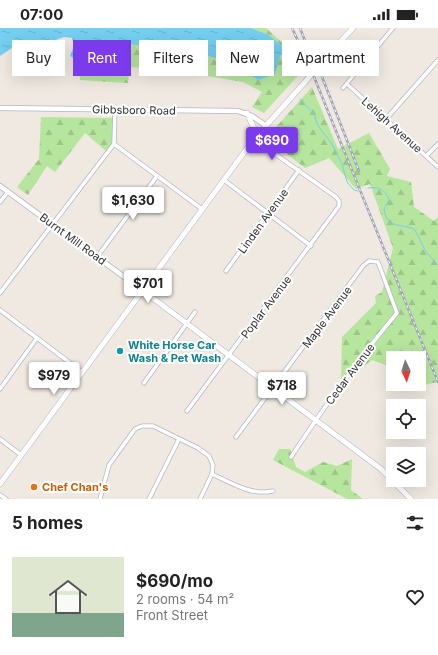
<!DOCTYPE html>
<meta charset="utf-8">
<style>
body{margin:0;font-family:Inter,sans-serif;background:#f6f6f6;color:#222;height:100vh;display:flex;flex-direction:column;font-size:15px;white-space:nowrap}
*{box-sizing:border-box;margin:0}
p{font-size:13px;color:#767676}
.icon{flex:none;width:22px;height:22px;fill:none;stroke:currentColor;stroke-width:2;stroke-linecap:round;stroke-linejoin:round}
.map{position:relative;height:471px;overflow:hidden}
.sheet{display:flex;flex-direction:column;background:#fff;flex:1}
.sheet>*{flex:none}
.top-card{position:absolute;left:12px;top:12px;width:414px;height:36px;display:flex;gap:8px}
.needle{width:26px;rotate:176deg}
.tools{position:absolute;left:386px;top:323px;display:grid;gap:8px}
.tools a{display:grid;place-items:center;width:40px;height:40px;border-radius:0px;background:#fff;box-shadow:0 4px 16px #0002;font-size:20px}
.price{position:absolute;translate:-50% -34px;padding:0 9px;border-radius:4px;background:#fff;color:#222;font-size:13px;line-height:26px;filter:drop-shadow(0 1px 2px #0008)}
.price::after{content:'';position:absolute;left:50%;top:24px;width:12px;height:9px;margin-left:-6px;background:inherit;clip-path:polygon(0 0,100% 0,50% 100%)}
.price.on{background:#7c3aed;color:#fff}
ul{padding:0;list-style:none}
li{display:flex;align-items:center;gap:12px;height:100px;padding:0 12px}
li+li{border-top:1px solid #e0e0e0}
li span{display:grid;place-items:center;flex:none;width:112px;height:80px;border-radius:0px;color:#555}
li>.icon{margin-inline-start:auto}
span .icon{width:48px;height:48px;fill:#fffc;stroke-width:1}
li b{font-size:17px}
h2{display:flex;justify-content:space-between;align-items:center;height:48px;padding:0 12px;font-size:17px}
.tag{padding:0 14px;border-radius:0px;background:#fff;box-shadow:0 4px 16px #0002;font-size:14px;line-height:36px}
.tag.on{background:#7c3aed;color:#fff}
.status{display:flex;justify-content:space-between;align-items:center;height:28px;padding:0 20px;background:#fff;direction:ltr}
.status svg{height:11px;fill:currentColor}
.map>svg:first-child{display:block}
.forest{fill:url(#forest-firs)}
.water{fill:url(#water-ripples)}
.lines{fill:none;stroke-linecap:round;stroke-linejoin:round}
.stream{stroke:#75cff0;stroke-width:1}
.minor-casing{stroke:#b4b7c1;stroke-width:5}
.tertiary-casing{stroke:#b4b7c1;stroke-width:6}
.secondary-casing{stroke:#b4b7c1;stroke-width:6}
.minor{stroke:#fff;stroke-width:3.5}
.tertiary{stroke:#fff;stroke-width:4.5}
.secondary{stroke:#fff;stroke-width:5}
.rail-casing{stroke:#a3a6b8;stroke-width:2.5}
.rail{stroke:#fff;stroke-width:1;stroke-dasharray:3;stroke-linecap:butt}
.secondary-bridge-casing{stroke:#b4b7c1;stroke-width:6;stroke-linecap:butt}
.secondary-bridge{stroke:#fff;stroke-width:5}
.culture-dot{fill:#0f9aa8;stroke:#fff;stroke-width:1.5}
.food-dot{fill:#e8710a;stroke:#fff;stroke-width:1.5}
.labels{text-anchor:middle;stroke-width:4;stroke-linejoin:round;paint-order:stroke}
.street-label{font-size:11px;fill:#2e2e2e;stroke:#fff}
.culture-label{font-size:11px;font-weight:bold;fill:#0d838f;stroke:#fff;text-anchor:start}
.food-label{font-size:11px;font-weight:bold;fill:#c56008;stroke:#fff;text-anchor:start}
</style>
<div class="status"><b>07:00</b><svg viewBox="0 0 49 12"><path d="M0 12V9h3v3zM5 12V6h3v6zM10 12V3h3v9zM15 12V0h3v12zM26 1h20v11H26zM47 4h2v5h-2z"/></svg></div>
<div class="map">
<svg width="438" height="471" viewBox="0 0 438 471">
<defs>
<pattern id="forest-firs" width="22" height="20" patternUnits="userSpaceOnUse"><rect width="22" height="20" fill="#b6e59e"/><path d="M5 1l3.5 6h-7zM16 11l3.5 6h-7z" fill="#9dc588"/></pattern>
<pattern id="water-ripples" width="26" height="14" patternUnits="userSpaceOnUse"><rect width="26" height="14" fill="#75cff0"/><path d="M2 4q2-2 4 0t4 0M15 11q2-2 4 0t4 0" fill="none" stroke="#66b2ce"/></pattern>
</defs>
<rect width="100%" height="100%" fill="#efe9e1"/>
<path class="forest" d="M251 0H266L287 19 291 20 299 29 304 41 264 85 252 79 262 64 243 54 172 42 130 39 128 55 80 52 79 31 91 12 171 18 226 33 258 52 285 21 269 7Z
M312 59 338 121 369 105 390 141 387 148 411 154 414 179 434 193 438 189V354L413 359 400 356H419V330H393V340L372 332 341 355 342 309 376 275 375 268 382 264 393 220 370 156 356 161 329 130 305 140 287 126V110L275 100Z
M41 89 115 90 114 113 107 124 85 105 55 144 47 138 28 167 17 159 39 131Z
M279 421H290L296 439 305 444 323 434 337 438 352 431 351 462 363 471H347L273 432Z"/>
<path class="water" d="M0 0H251L269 7 285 21 280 28 275 46 258 52 226 33 171 18 148 19 120 14 104 15 98 12H91L89 14 87 23 81 25 79 30 76 32 70 28 74 18 72 10 64 9 42 17 15 18 0 28Z"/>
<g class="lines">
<path class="stream" d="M283 24 290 29 292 44
M300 71 314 86 318 98 332 116 342 136 347 154 354 162 358 163
M368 160C378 158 386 162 389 172L384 181C387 203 403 194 415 202L426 224 438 237"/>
<g class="minor-casing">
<path id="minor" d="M347 56 438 139
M343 60 393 0
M386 91 438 32
M114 116 202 181
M426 128 438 116
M224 152 311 218
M0 174 8 164
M97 229 157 148
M226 243 299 142
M0 265 114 116 115 81
M0 282 82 344
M144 355 195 284
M0 361 37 310
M187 383 339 178V173L336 169 254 111
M236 409 363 238 369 233 378 234 397 285C359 330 324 379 291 429
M0 411 21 427
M212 446C231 455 252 468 273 463
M0 467 6 471
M100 471 109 437 135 401 142 398H153L198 420 209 428 213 437 212 446 200 471
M149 471 179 411"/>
</g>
<g class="tertiary-casing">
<path id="tertiary" d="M0 80 238 83 252 88 265 97
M0 158 142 262"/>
</g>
<g class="secondary-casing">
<path id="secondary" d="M325 30 353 0
M247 85 257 107
M142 262 381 441 411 471
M0 456 254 111 305 54"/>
</g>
<use href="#minor" class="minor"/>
<use href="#tertiary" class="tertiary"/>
<use href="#secondary" class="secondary"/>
<g class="rail-casing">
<path id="rail" d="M292 0 310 39 438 354
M300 0 315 38
M315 31 359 143"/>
</g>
<use href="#rail" class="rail"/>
<g class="secondary-bridge-casing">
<path id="secondary-bridge" d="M305 54 325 30"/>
</g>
<use href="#secondary-bridge" class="secondary-bridge"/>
</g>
<circle class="culture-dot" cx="120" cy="323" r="4"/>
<circle class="food-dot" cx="34" cy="459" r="4"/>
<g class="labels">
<g class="street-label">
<text transform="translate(134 82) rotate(1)" y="4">Gibbsboro Road</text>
<text transform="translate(392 97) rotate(42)" y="4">Lehigh Avenue</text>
<text transform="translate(263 193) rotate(-54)" y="4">Linden Avenue</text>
<text transform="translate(73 211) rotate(36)" y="4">Burnt Mill Road</text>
<text transform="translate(266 279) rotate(-53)" y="4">Poplar Avenue</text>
<text transform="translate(327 289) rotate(-53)" y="4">Maple Avenue</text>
<text transform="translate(350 346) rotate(-53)" y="4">Cedar Avenue</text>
</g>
<g class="culture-label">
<text x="128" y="321">White Horse Car<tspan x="128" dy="13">Wash &amp; Pet Wash</tspan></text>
</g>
<g class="food-label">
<text x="42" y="463">Chef Chan's</text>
</g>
</g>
</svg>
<div class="tools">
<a><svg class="needle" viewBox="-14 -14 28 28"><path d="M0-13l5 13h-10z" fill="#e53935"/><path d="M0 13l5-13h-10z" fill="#767676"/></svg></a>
<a><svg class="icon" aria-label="locate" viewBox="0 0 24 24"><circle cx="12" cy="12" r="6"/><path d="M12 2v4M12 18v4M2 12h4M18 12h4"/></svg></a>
<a><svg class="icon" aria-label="layers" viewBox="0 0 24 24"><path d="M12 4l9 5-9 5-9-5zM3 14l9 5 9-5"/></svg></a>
</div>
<b class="price on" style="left:272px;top:133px">$690</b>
<b class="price" style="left:133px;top:193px">$1,630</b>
<b class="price" style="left:148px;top:276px">$701</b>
<b class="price" style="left:54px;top:368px">$979</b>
<b class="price" style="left:282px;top:378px">$718</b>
<div class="top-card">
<a class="tag">Buy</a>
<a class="tag on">Rent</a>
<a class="tag">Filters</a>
<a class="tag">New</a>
<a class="tag">Apartment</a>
</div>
</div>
<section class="sheet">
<h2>5 homes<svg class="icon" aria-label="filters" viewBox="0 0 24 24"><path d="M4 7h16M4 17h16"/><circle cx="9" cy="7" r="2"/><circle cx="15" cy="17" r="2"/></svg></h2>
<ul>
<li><span style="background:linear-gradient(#dfe7d0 70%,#7fa58c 0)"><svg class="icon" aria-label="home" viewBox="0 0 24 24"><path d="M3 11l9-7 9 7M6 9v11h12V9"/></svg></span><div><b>$690/mo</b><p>2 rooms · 54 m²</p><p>Front Street</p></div><svg class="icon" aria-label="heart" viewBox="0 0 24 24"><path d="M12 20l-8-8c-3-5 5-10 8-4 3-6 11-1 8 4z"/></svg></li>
</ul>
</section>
